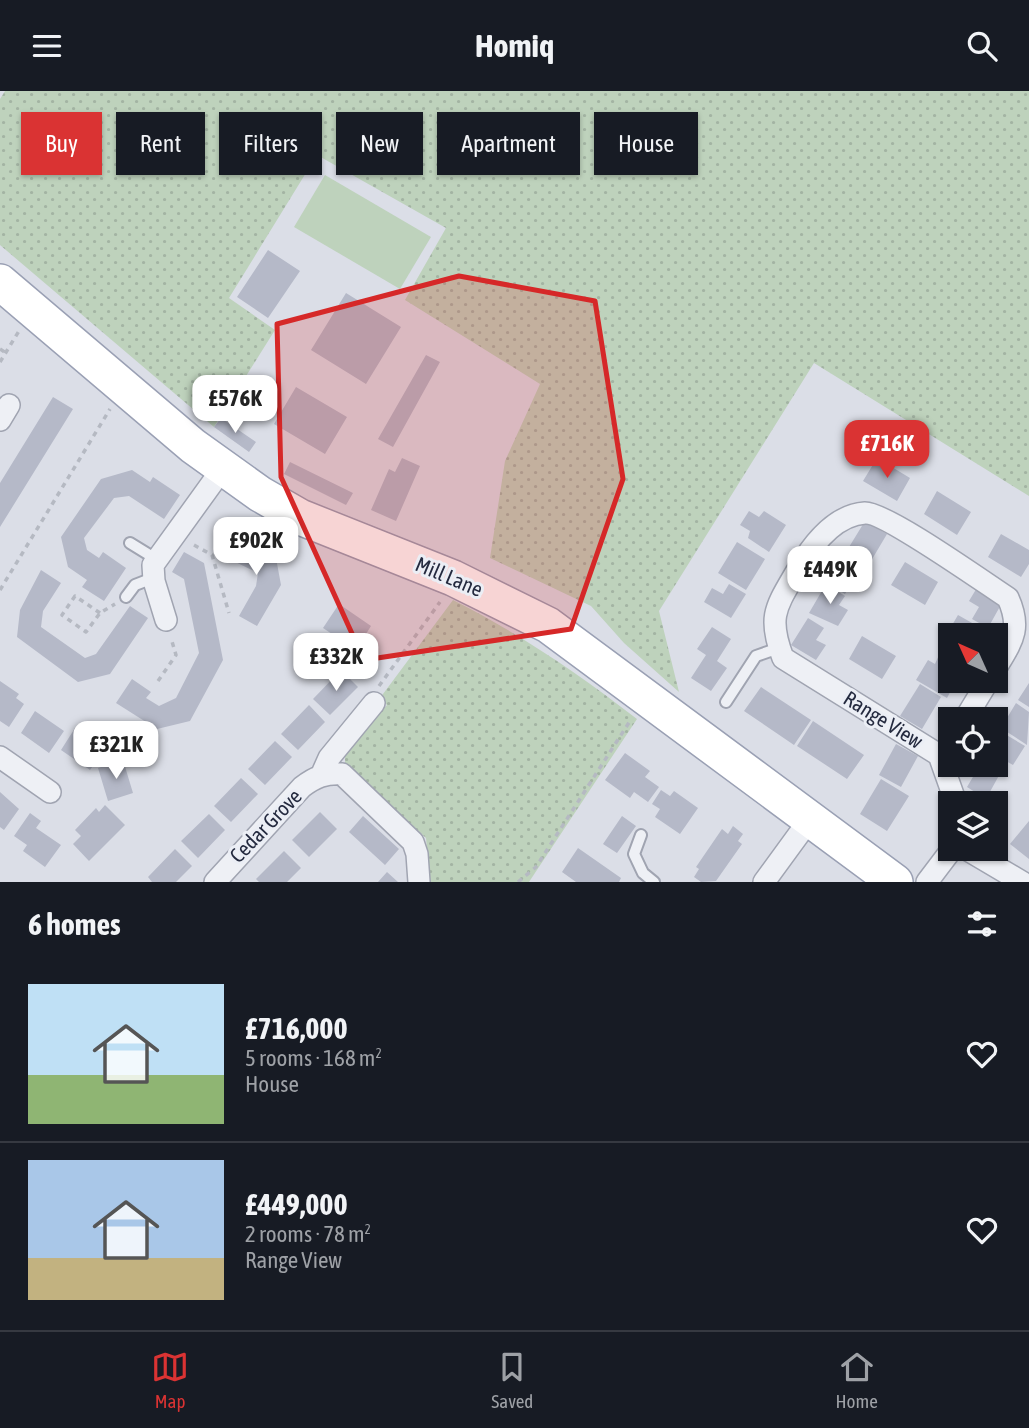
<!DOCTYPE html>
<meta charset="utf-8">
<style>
body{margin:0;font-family:"Asap Condensed",sans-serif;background:#20242c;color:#f1f3f6;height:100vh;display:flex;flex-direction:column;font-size:26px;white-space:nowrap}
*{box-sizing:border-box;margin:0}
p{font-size:23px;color:#9ea1a6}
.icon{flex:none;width:38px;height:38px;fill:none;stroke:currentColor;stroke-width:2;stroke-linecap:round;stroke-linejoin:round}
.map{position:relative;height:791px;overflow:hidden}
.sheet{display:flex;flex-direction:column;background:#171b24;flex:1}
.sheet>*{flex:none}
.guide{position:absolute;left:21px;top:21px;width:987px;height:63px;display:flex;gap:14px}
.needle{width:46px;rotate:315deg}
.fabs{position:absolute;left:938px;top:532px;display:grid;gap:14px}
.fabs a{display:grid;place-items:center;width:70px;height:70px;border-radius:0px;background:#171b24;box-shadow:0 2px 5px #0004;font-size:35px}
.price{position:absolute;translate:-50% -60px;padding:0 16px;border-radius:14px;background:#fff;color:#222;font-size:23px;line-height:46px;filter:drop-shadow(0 2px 4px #0008)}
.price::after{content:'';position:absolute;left:50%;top:42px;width:21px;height:16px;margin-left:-10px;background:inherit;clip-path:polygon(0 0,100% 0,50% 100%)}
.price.on{background:#da3333;color:#fff}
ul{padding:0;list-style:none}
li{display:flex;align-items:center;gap:21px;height:175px;padding:0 28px}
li+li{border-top:2px solid #363941}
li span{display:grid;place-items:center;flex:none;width:196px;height:140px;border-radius:0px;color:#555}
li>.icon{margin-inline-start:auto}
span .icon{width:84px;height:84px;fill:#fffc;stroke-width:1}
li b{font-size:30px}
h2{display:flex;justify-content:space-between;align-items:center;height:84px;padding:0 28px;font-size:30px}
.chip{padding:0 24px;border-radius:0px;background:#171b24;box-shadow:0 2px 5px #0004;font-size:24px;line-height:63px}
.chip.on{background:#da3333;color:#fff}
header{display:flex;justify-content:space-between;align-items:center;height:91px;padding:0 28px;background:#171b24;font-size:32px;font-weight:700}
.tab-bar{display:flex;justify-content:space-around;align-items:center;height:98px;border-top:2px solid #363941;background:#171b24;font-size:19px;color:#9ea1a6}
.tab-bar a{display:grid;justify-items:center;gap:4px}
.tab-bar .on{color:#da3333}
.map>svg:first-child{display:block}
.grass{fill:url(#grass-dots)}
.green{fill:#bed2bc}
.building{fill:#b5b9c8}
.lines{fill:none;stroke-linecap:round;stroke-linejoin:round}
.lane-casing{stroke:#a0a4b1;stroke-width:14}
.street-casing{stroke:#a0a4b1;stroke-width:24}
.primary-casing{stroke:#9aa0b4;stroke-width:38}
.path{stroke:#b5b9c2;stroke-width:3.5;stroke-dasharray:5 5;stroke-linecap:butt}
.lane{stroke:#eef0f5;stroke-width:10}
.street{stroke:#eef0f5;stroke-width:21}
.primary{stroke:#fff;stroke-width:35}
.marked{fill:#d62828;fill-opacity:0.2;stroke:#d62828;stroke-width:5;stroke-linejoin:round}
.labels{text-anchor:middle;stroke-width:6;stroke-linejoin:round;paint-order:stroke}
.street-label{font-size:21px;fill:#242a3f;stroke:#ebeef5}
</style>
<header><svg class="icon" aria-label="menu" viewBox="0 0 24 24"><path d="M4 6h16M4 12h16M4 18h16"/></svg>Homiq<svg class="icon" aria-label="search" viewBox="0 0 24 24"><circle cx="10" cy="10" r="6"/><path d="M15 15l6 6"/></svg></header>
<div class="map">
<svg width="1029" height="791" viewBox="0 0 1029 791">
<defs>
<pattern id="grass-dots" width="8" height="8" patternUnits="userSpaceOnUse" patternTransform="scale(1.75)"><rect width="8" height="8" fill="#bed2bc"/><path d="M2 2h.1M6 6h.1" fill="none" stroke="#a3b4a3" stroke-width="1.8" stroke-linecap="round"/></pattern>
</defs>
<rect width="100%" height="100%" fill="#dbdee7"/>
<path class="grass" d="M5 0H1029V405L814 272 659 520 679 601 624 552 591 515 490 467 505 370 540 293 405 209 446 137 317 64 229 207 275 239 214 336 0 154V8Z
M453 509C520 543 578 582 637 628L529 791H430L426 747 345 672V664L387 614 380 607Z"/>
<path class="green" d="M325 84 431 146 400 198 294 136Z"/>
<path class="building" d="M268 159 300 180 268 227 237 206Z
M346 202 401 236 366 293 311 259Z
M426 264 440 271 393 356 378 348Z
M296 296 347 326 325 363 274 333Z
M53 306 73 318 0 436V392Z
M221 327 256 351 249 361 214 336Z
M402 367 420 375 396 430 371 419 389 378 395 381Z
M877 367 910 387 897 410 863 390Z
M290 371 353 402 346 414 284 383Z
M132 379 150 391 153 386 180 404 164 428 129 405 114 407 84 447 87 459 99 467 103 461 126 477 104 510 82 496 87 489 68 476 61 446 101 388Z
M937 400 971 421 957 444 924 423Z
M749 420 759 426 764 420 786 434 769 461 748 447 750 440 740 434Z
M865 430 887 443 868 475 846 461Z
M236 443 276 467 281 494 257 535 239 525 256 495 258 482 223 465Z
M1001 443 1029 459V473L1021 486 988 466Z
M737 451 765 468 746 499 718 482Z
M184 461 204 472 223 569 190 630 157 638 116 612 132 588 151 601 146 607 159 615 176 607 199 562 184 488 172 481Z
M843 463 868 482 859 498 851 493 845 503 826 491Z
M905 471 938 491 925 514 891 494Z
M41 479 61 492 43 520 41 536 85 567 96 563 130 515 148 527 110 583 78 591 17 546 20 519Z
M729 493 746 503 731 527 704 511 712 497 723 503Z
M826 493 845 505 839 514 848 519 838 535 809 522Z
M978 495 1003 510 988 537 972 528 979 516 969 510Z
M339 513 371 535 356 559 323 537Z
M958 524 981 537 977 544H950V565L938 558Z
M808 527 824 537 816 549 826 554 816 569 791 554Z
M712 536 731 548 717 570 727 577 711 600 691 587 706 564 697 558Z
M862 545 896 565 882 588 849 568Z
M939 564 950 570V590H956L947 607 916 589 928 569 935 573Z
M341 579 358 596 330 624 313 608Z
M0 590 19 603 16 607 24 613 9 636 0 630Z
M1029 592V616L1018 609Z
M920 593 941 606 922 638 900 625Z
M761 596 811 629 794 654 744 620Z
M1016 612 1029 621 1027 654 1001 637Z
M309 614 325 631 298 659 281 643Z
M35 620 64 640 49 662 21 642Z
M813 630 864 664 847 688 797 655Z
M75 637 105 657 90 679 61 659Z
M998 639 1025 655 1013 674 1006 670 1002 675 996 671Z
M275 650 292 666 265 694 248 678Z
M896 653 918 665 901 696 879 684Z
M625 662 650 680 645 686 659 696 648 711 634 701 630 707 605 689Z
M123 669 133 702 108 710 98 677Z
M980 674H993L1002 679 986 708 967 696Z
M241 687 258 703 231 731 214 715Z
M881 688 909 705 887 740 860 723Z
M661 699 670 705 674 700 698 717 680 743 655 726 660 718 652 713Z
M0 701 19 718 4 739 0 736Z
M105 714 125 734 89 770 73 753 81 745 75 739 96 717 99 721Z
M320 721 337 738 309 766 292 749Z
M30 722 41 730 36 737 61 754 45 776 23 760 27 754 14 745Z
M209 723 225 739 198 767 181 750Z
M363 725 399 758 385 774 349 741Z
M622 725 636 735 617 762 603 753Z
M1029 730V768L1010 753Z
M733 735 743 743 738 750 742 753 716 790 701 791 694 786 699 778 696 776 722 738 728 743Z
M578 757 621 787 619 791H576L562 781Z
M175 758 192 775 176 791H152L148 786Z
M284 760 301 777 287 791H259L256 788Z
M387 781 398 791H378Z"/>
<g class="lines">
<g class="lane-casing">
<path id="lane" d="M130 452 156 468
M126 506 135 494 153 487
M726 611 756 565 779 557
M641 744 634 763 643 782 654 791"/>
</g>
<g class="street-casing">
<path id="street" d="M0 329 9 314
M166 529 154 490 153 474 223 377
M965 628 988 590
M0 666 50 701
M321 685 329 667 374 612
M956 712 939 664 783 567C767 525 776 516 798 478 812 454 834 424 865 422 885 421 985 492 1008 507 1022 538 1012 550 996 577
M966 758 1022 791
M215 791 302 696C315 686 325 682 342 683L413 751 417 763 419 791
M764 791 810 728
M927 791 952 758"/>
</g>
<g class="primary-casing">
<path id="primary" d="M0 191 193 355 260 403 300 426 453 487 548 534 895 791"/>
</g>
<path class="path" d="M0 258 6 262
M0 271 19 240
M194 454 212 464 229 522
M0 499 110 318
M100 522 75 505 62 524 86 541 100 522 115 513
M158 590 176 564 171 547
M379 595 440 511
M518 791 536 776 630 630"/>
<use href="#lane" class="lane"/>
<use href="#street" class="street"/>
<use href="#primary" class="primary"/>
</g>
<path class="marked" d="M459 185 595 210 623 388 571 538 364 569 281 386 277 233Z"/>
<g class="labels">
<g class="street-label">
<text transform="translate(449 486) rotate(23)" y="7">Mill Lane</text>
<text transform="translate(883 629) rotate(32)" y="7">Range View</text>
<text transform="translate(266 735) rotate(-46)" y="7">Cedar Grove</text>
</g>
</g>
</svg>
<div class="fabs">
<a><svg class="needle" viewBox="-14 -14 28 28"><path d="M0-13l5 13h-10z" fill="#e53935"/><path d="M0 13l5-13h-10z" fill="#9ea1a6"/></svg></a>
<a><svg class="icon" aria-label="locate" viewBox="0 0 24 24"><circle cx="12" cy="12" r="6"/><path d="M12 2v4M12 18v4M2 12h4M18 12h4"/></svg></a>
<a><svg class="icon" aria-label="layers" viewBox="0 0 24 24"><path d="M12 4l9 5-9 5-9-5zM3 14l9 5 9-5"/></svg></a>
</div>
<b class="price" style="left:235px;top:344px">£576K</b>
<b class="price on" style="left:887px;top:389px">£716K</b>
<b class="price" style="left:256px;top:486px">£902K</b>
<b class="price" style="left:830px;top:515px">£449K</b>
<b class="price" style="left:336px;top:602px">£332K</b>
<b class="price" style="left:116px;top:690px">£321K</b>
<div class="guide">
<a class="chip on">Buy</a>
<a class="chip">Rent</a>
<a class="chip">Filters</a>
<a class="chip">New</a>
<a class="chip">Apartment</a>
<a class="chip">House</a>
</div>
</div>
<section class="sheet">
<h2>6 homes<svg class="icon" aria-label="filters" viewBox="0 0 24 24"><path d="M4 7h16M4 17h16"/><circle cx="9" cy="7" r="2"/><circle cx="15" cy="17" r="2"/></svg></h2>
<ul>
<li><span style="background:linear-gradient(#bfe0f5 65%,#8fb573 0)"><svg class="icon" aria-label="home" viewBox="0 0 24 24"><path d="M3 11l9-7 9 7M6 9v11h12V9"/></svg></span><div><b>£716,000</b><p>5 rooms · 168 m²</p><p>House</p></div><svg class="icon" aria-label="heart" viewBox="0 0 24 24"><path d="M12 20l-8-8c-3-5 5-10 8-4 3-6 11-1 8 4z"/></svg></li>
<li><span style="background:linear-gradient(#a9c7e8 70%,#c2b280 0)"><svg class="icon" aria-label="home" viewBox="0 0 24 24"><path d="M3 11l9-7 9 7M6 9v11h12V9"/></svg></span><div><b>£449,000</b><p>2 rooms · 78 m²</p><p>Range View</p></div><svg class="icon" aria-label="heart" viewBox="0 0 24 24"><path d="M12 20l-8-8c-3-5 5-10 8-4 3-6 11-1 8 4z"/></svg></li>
</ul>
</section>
<nav class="tab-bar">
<a class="on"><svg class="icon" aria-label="map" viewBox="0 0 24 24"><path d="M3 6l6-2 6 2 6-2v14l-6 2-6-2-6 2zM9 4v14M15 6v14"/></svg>Map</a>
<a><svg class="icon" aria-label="saved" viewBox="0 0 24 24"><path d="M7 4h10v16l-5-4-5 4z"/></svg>Saved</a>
<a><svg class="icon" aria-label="home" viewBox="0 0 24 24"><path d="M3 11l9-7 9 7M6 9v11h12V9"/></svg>Home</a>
</nav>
